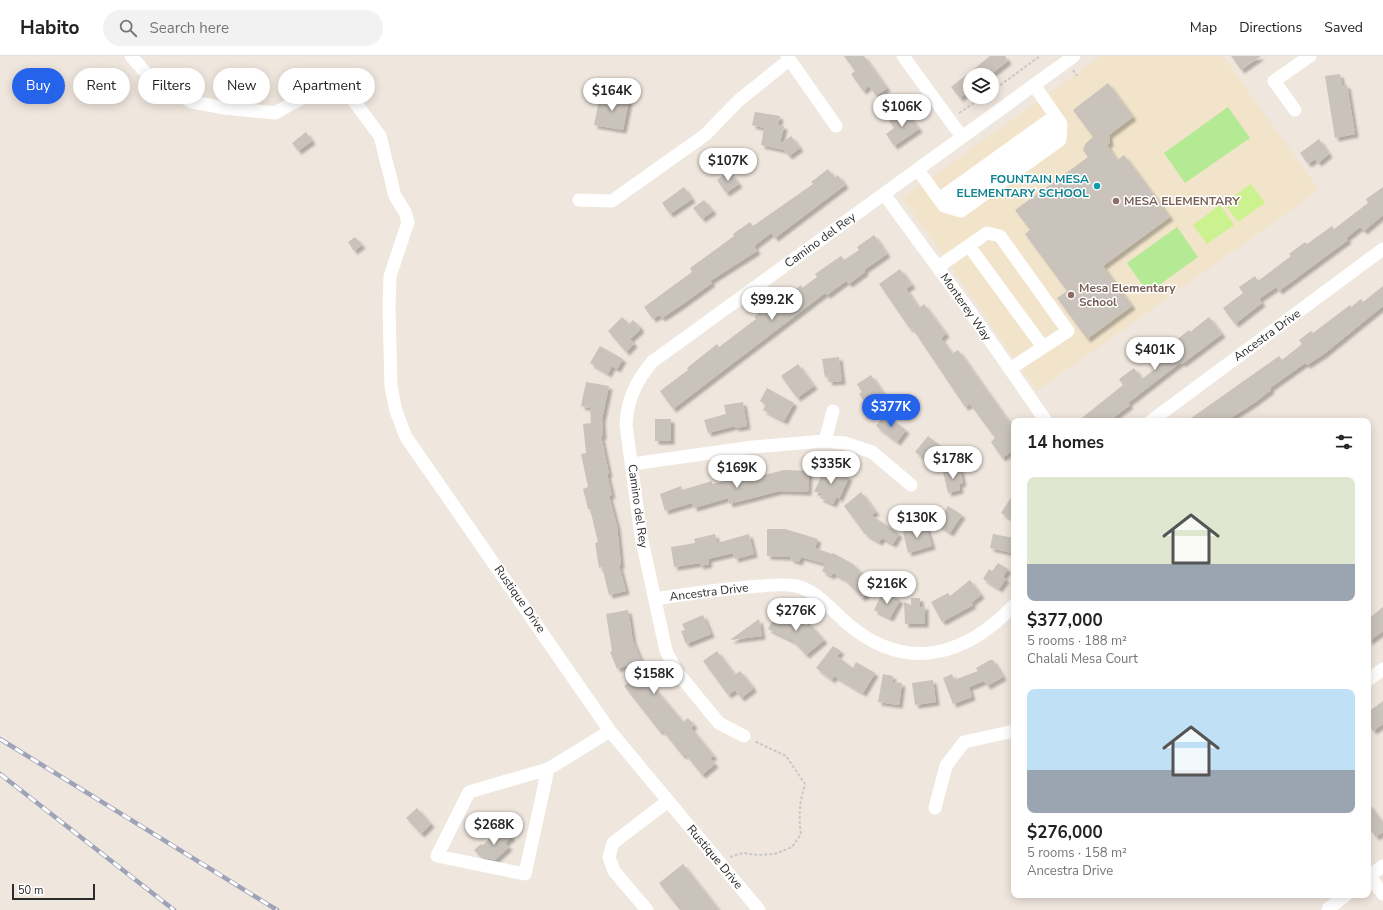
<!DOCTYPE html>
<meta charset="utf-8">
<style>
body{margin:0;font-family:"Nunito Sans",sans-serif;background:#f2f2f2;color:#222;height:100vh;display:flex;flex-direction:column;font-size:15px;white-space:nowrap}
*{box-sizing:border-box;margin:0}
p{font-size:13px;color:#767676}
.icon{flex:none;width:22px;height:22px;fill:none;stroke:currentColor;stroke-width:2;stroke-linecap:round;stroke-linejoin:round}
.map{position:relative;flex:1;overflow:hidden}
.sheet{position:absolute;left:1011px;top:362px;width:360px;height:480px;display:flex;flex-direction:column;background:#fff;border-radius:8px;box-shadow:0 2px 10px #0003}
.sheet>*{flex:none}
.guide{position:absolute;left:12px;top:12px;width:380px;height:36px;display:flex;gap:8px}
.fabs{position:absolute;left:963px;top:12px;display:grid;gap:8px}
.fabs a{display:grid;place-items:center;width:36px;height:36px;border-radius:50%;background:#fff;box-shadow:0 2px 10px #0003;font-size:20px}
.scale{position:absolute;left:12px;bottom:10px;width:83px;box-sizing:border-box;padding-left:4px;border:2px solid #2c2c2c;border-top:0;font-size:11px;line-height:14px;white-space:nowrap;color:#2c2c2c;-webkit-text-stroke:3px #fff;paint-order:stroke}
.price{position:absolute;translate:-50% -34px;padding:0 9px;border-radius:14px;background:#fff;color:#222;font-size:13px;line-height:26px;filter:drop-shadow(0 1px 2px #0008)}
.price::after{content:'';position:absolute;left:50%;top:24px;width:12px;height:9px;margin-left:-6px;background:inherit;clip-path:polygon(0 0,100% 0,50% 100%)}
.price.active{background:#2563eb;color:#fff}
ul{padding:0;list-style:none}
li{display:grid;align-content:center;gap:8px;height:212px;padding:0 16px}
li span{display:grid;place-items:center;height:124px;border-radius:8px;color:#555}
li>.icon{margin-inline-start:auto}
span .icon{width:72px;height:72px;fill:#fffc;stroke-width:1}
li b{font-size:17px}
h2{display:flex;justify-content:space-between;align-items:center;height:48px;padding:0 16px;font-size:17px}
.pill{padding:0 14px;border-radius:18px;background:#fff;box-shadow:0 2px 10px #0003;font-size:14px;line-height:36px}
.pill.active{background:#2563eb;color:#fff}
header{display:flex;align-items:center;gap:24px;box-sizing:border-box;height:56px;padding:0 20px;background:#fff;border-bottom:1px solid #e0e0e0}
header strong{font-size:19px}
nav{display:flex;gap:22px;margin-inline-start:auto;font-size:14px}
.search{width:280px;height:36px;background:#f2f2f2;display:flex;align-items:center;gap:10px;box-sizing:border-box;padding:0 14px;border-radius:22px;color:#767676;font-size:15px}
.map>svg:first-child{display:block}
.education{fill:#f2e4cb}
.green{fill:#b4ea94}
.pitch{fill:#cbf28f}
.building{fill:#cac3bc;filter:url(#shadow)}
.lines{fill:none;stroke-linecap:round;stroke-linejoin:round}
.path{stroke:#c8c8c8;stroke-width:2;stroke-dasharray:3 2;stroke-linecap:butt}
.minor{stroke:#fff;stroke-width:13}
.rail-casing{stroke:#9fa3b8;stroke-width:4.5}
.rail{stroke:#fff;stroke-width:3;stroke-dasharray:9;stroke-linecap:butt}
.culture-dot{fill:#0f9aa8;stroke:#fff;stroke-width:1.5}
.education-dot{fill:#8d6e63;stroke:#fff;stroke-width:1.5}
.labels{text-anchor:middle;stroke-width:3;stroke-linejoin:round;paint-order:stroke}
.culture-label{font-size:12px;font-weight:bold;fill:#0d838f;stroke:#fff;text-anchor:end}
.education-label{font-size:12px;font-weight:bold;fill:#785e54;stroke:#fff;text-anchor:start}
.street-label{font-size:12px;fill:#2c2c2c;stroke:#fff}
</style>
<header>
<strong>Habito</strong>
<div class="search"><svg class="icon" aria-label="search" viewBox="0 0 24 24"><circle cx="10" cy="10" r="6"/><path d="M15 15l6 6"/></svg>Search here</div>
<nav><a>Map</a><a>Directions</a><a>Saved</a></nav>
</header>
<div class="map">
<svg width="1383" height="854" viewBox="0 0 1383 854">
<defs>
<filter id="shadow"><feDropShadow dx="3.5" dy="3.5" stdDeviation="1" flood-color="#0004"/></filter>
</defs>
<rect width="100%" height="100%" fill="#efe6dd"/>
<path class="education" d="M1101 0H1223L1319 134 1037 335 903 142Z"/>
<path class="green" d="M1228 51 1250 82 1185 127 1164 97Z
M1177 171 1198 201 1148 237 1127 207Z"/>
<path class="pitch" d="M1251 128 1265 147 1238 166 1224 147Z
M1220 149 1234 169 1207 188 1193 169Z"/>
<path class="building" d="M844 0H864L887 32 876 40 869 30 863 35 851 18 855 15Z
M990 0H1005L1008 5 990 19H970V34L960 42 951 31Z
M1231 0H1261L1241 14Z
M1340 18 1342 29H1347L1355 78 1335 82 1325 20Z
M1108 27 1133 61 1109 79 1110 87 1107 89 1117 104 1124 99 1170 161 1103 210 1132 250 1087 283 1057 242 1067 235 1025 178 1030 174 1015 154 1088 101 1083 94 1085 88 1093 81 1073 54Z
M600 39 629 44 623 74 594 69Z
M905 54 919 73 894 90 886 78 894 72 889 65Z
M755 56 780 60 778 69 784 70 780 88 791 80 800 92 789 100 784 94 761 89 764 72 752 69Z
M306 76 312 85 298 95 292 87Z
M1319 83 1329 98 1318 107 1315 103 1308 108 1300 97Z
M828 113 835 122 838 119 845 129 775 182 771 177 754 190 757 195 710 225 712 227 680 250 662 262 659 259 653 263 644 251 692 216 690 212 719 191 734 180 733 178 750 166 753 170 813 128 811 126Z
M729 115 739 128 726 137 717 124Z
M684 131 692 143 670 158 662 147Z
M1383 131V159L1364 175 1360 171 1346 182 1348 184 1279 235 1276 231 1259 243 1262 247 1235 268 1223 252 1243 237 1239 231 1255 220 1258 225 1291 200 1289 198 1305 186 1307 188 1332 170 1334 173 1368 147 1366 143Z
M704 144 713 155 702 163 693 152Z
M874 179 887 198 864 214 865 216 849 228 846 225 827 239 825 237 673 353 660 335 688 314 687 312 717 288 719 291 756 263 754 261 762 255 764 258 801 229 802 232 817 221 815 218 841 200 844 204 859 194 857 191Z
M355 181 362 189 354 195 348 186Z
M900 213 912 229 906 233 919 252 924 248 946 278 941 282 952 298 958 294 1014 373V394L1002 402 991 386 995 382 970 348 965 351 912 272 910 273 879 228Z
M1383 230V250L1324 298 1307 309 1305 307 1270 332 1271 334 1254 347 1226 365H1187L1279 300 1282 304 1302 288 1299 284 1311 275 1313 277 1350 249 1351 251 1361 243 1363 246Z
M622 261 629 268 633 264 640 271V274L630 283 634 288 626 296 608 275Z
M1209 261 1222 278 1182 308 1181 306 1128 347 1130 349 1109 365H1078L1123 329 1119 323 1134 312 1142 323 1155 313 1150 305 1189 274 1190 276Z
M600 290 623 303 617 313 612 310 608 318 590 307Z
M839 301 842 325 829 326 828 319 825 322 822 303Z
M798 308 814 330 797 342 781 320Z
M871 319 883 337 866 348 859 338 862 336 857 328Z
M586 326 609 330 602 363 603 380H601L609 418H607L612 439 609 440 617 470 621 509H619L626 535 609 539 602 511 599 512 595 487 598 486 590 453H588L583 433 588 431 581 398 586 397 583 368 591 367 590 352 581 350Z
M767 332 794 347 784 365 763 354 766 349 760 345Z
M743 346 747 370 736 372 735 370 708 377 704 364 726 358 724 349Z
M885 358 906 374 897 386 876 370Z
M655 363H671V385H655Z
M928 380 947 395 935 411 915 396Z
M826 410 849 421 839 443 837 440 833 448 820 442 822 437 814 436Z
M960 412 963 427 959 428 960 434 948 437 943 416Z
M784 414 809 415 808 436 779 435 729 448 728 442 694 452 692 447 665 455 660 438 681 430 682 434 712 425V428L739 422 740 425Z
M861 436 876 456 871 459 899 478 893 488 882 482 879 486 865 478 844 450Z
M1014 437V465L1001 457Z
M948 450 962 459 950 477 934 466 940 457 943 458Z
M926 470 932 490 908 497 903 476Z
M767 473H785L818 483 815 492 832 498 833 497 853 508 874 531 862 542 844 523 833 517 831 520 822 515 826 508 801 501 799 506 790 503 791 501 767 500Z
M715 478 717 487 749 478 754 498 735 503 733 497 708 503 709 508 700 510V507L674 511 671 491 695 487 694 483Z
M993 478 1014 482 1012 497 990 492Z
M998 507 1008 513 1003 521 1006 523 999 533 983 523 989 513 992 515Z
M970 524 981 539 971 547 973 549 942 566 931 546 948 537 950 540Z
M883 535 900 544 890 562 874 554Z
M911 542H920V552L925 549V568H905L904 546 911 549Z
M1383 551V575L1368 586V563Z
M628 554 633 585 643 609 637 611 683 666 688 662 694 669 691 672 714 700 710 702 715 708 702 719 685 698 683 700 662 674 660 676 624 630 633 623 628 609 617 613 610 596 612 595 606 558Z
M778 554 807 569 809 567 824 584 806 599 793 585 768 573Z
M703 559 711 578 686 588 681 575 685 574 682 568Z
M759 563 762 580 730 584Z
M833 590 841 595 837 600 853 612 856 606 875 617 863 637 834 620 832 624 816 612Z
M717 595 735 619 740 615 752 630 753 633 741 642 735 634 728 639 703 605Z
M990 604H993L1003 621 987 630 984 625 969 631 972 641 953 648 943 622 952 618 954 624 978 615 976 612Z
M883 618 893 620 892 626 902 627 899 649 878 646Z
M933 624 936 646 915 649 912 627Z
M1383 645V668L1373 675 1368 667V656Z
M1368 747 1383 767V776L1376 781 1368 771Z
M417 752 431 768 421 778 406 762Z
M502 771 512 781 505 787 509 791 495 804 481 801 474 794 481 788 483 789Z
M683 808 719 854H680L659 827Z"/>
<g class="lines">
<path class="path" d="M1073 14 1077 20
M992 35 1040 0
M959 57 983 41
M730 801 743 797 757 799 775 798 792 791 801 778C798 760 800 745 805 728L786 700 754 685"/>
<path class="minor" d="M131 0 151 23 192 46 225 52 275 57 322 31 342 29 380 80 395 140 405 156 408 166 390 220 389 251 391 331 396 355 406 381 610 675 759 854
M787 0 836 70
M903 0 962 81
M1295 54 1274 25 1310 0
M918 114 944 150 961 155 1060 84 1061 68 1034 29
M884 138 969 254 1046 365
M939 143 1055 60
M579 144 612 145 705 79 738 45 789 4
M949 151 1060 71
M969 190 1043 291
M938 211 987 177 1000 180 1068 275 1010 313
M1151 365 1383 193
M825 385 833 355
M632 408 753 391 825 385 845 387 872 396 911 429
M655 543C686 538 716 534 748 531 764 530 780 527 796 530 817 534 833 556 849 569 907 617 966 600 1014 549
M1368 624 1383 613
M744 680 719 667 677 616 666 595 641 480 626 369C627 344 636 325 652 306L1074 0
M548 713 469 736 437 800 525 818 548 713 610 675
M935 752 946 710 964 686 1014 675
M1368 818 1383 838
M1368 821 1383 810
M1328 853 1346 839
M647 854 614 815 609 801 613 787 668 745"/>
<g class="rail-casing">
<path id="rail" d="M0 683 277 854
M0 718 174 854"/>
</g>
<use href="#rail" class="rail"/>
</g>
<circle class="culture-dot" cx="1097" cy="130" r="4"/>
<g class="education-dot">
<circle cx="1116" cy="145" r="4"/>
<circle cx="1071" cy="239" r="4"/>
</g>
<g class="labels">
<g class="culture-label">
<text x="1089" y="127">FOUNTAIN MESA<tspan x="1089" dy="14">ELEMENTARY SCHOOL</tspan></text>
</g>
<g class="education-label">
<text x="1124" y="149">MESA ELEMENTARY</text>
<text x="1079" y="236">Mesa Elementary<tspan x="1079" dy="14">School</tspan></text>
</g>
<g class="street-label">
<text transform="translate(820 184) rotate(-36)" y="4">Camino del Rey</text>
<text transform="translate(966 251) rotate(55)" y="4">Monterey Way</text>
<text transform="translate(1267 279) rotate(-36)" y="4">Ancestra Drive</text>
<text transform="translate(638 450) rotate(82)" y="4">Camino del Rey</text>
<text transform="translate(709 536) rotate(-7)" y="4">Ancestra Drive</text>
<text transform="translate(520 543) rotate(55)" y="4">Rustique Drive</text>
<text transform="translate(715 801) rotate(50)" y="4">Rustique Drive</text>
</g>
</g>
</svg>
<div class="fabs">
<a><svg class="icon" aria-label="layers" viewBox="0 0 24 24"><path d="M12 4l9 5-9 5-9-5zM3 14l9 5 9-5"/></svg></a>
</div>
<div class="scale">50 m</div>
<b class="price" style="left:612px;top:56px">$164K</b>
<b class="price" style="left:902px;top:72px">$106K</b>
<b class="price" style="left:728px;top:126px">$107K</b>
<b class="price" style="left:772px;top:265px">$99.2K</b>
<b class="price" style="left:1155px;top:315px">$401K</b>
<b class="price active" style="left:891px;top:372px">$377K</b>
<b class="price" style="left:953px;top:424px">$178K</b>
<b class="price" style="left:831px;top:429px">$335K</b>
<b class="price" style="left:737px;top:433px">$169K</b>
<b class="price" style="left:917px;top:483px">$130K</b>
<b class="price" style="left:887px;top:549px">$216K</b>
<b class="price" style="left:796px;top:576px">$276K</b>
<b class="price" style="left:654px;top:639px">$158K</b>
<b class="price" style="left:494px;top:790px">$268K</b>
<div class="guide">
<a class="pill active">Buy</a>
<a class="pill">Rent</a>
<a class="pill">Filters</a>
<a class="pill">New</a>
<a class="pill">Apartment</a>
</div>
<section class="sheet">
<h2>14 homes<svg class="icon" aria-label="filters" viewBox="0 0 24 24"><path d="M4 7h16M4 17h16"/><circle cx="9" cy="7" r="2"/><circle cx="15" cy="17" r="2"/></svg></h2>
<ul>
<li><span style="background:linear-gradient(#dfe7d0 70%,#9aa5b1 0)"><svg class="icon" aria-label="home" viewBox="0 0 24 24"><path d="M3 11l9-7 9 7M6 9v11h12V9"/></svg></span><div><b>$377,000</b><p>5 rooms · 188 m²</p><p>Chalali Mesa Court</p></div></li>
<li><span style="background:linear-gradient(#bfe0f5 65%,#9aa5b1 0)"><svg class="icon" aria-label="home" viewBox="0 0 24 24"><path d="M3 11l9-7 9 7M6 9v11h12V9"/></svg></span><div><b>$276,000</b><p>5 rooms · 158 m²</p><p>Ancestra Drive</p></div></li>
</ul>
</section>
</div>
